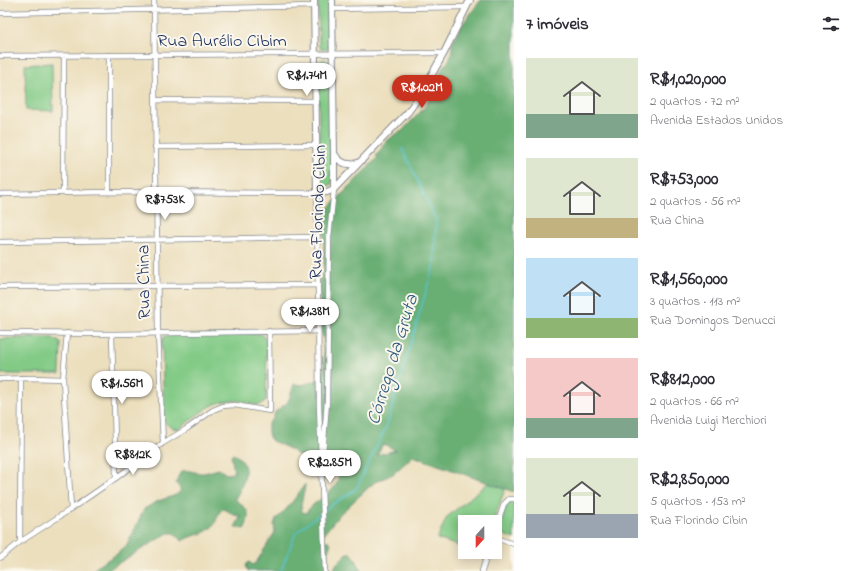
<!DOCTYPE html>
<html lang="pt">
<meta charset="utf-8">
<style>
body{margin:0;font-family:"Indie Flower",sans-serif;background:#f2f2f3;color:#2b2b33;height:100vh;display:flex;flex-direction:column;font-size:15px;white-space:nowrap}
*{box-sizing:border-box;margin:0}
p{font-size:13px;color:#7c7c81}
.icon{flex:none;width:22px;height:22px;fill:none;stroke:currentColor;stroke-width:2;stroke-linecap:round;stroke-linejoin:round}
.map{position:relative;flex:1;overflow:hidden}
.side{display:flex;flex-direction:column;background:#fff;width:340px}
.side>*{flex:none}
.needle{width:26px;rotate:201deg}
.buttons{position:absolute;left:458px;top:515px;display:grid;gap:8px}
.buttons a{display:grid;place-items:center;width:44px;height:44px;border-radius:0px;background:#fff;box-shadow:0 2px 10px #0003;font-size:20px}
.price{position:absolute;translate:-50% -34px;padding:0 9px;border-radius:14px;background:#fff;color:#222;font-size:13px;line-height:26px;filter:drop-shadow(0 1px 2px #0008)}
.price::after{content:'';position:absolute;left:50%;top:24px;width:12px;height:9px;margin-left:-6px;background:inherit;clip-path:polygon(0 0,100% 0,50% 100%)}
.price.current{background:#c8321e;color:#fff}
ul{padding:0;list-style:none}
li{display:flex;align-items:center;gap:12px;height:100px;padding:0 12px}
li span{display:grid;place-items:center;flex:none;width:112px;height:80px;border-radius:0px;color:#555}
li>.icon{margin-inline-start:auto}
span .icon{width:48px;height:48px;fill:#fffc;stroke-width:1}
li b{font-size:17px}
h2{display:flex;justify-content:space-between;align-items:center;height:48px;padding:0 12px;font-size:17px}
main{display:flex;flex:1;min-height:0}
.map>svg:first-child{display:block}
.green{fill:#82ca86;stroke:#4e7c72}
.forest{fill:#69ae73;stroke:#426e68;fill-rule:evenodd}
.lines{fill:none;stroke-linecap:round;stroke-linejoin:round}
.stream{stroke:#56c4cb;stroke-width:1.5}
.minor-casing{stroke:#84878e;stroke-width:6}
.tertiary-casing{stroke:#84878e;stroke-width:8}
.minor{stroke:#fff;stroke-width:4.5}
.tertiary{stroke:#fff;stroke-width:6}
.labels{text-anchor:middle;stroke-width:4;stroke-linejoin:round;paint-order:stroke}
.street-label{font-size:18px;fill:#1b2f5e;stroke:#fbf7ec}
.water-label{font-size:19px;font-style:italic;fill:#2d5c7f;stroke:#fbf7ec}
</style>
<main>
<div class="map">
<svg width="514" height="571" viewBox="0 0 514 571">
<rect width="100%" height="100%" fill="#fbf7ec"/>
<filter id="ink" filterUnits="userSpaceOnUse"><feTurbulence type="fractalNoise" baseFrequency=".025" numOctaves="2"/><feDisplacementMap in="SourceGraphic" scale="8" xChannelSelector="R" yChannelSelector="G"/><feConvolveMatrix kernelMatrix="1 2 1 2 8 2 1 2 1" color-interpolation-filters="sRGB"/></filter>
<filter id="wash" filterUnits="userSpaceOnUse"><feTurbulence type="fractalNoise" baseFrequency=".012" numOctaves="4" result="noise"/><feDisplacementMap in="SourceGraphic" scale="16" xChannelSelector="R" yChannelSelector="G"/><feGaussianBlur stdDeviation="0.9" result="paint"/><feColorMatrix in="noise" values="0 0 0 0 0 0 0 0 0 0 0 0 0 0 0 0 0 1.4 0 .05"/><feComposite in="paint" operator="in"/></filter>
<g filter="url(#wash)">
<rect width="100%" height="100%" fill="#ecdfbe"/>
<path class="green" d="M318 0H330V47C326 51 322 50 319 47Z
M325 59 330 63 332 184 326 187 320 184 318 64 320 61Z
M52 63 53 111 26 110 25 65Z
M261 334 265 338 267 344 266 400C258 410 250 402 240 401 236 400 232 401 228 401 210 402 193 419 179 429 172 429 168 426 164 421L162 341 164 337 170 335Z
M24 338H53L61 343 60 374H0V339Z
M488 483 505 489 493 522H465V548L437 539 447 517Z
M510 503H514V539L500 533 498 530 506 507Z"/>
<path class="forest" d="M481 0H514V492L413 456 393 474 375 482 369 487 340 514 322 536 324 541H329L331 543C328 555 321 558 328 571H248L246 565 249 562 253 565 256 563 275 532 274 525 276 519C288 509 296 497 305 484 305 493 299 503 302 512L306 513C317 495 350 491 334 462L300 456 286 447 272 441 269 437 268 432V424L273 418 275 412 287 403 290 397 294 384 302 385 318 380 324 373V339L321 331 324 321V310L320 304 319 290 320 279 324 271V213L378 157 376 156 386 142 393 136 402 131 425 107 441 82C436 68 447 67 450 57 452 53 451 47 453 42 457 30 473 10 481 0ZM383 444 396 450 377 455Z
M233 454C254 463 243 485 235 499 247 510 252 511 245 528L243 529 235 527 241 516C230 516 229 509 222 509 217 514 217 523 211 528 203 535 191 535 182 541L174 533H168L106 571H92L99 565 117 554 127 545 144 509 158 501 176 495 181 490 176 483C181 462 190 474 204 473 209 472 214 470 219 469L226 474 233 473 234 470 231 456Z
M347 553H351L355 558 362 571H333L337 563Z"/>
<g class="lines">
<path class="stream" d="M324 510 356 489 387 425 434 264 436 220 402 148
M281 571 296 532 321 513"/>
</g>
</g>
<g filter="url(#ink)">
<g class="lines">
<g class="minor-casing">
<path id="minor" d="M154 0 158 333 163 443
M332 9 467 7
M0 13 314 6
M0 56 444 53
M155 100 316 101
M155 147 316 145
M109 192V55
M63 193 64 56
M0 194 109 192 317 193 319 405 325 571
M0 242 317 237
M0 287 318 285
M0 333 112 334 318 331
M67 333 63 379 71 509
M112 334 116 478
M0 379 31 378 63 379
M323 454 327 401 329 237 334 189
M495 530 504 504 509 499H514
M495 538 514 544
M20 542 21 378
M0 558 20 542 71 509 116 478 163 443 188 428 213 410 223 406 234 405 270 411 269 331
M482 571 488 552"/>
</g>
<g class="tertiary-casing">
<path id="tertiary" d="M314 0 317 193 327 192 334 189 408 112 420 95 444 53 470 0
M332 0 334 155V189
M335 155C340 163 347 166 357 163"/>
</g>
<use href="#minor" class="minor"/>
<use href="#tertiary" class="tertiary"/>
</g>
</g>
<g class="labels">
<g class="street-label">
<text x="222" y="46">Rua Aurélio Cibim</text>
<text transform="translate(317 212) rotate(-88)" y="6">Rua Florindo Cibin</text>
<text transform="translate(143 282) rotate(-91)" y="6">Rua China</text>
</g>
<g class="water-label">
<text transform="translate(391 359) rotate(-73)" y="7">Córrego da Gruta</text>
</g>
</g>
</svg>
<div class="buttons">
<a><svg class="needle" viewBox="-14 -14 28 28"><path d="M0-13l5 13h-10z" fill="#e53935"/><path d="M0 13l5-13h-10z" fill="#7c7c81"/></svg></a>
</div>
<b class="price" style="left:307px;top:97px">R$1.74M</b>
<b class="price current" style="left:422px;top:109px">R$1.02M</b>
<b class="price" style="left:165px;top:221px">R$753K</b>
<b class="price" style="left:310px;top:333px">R$1.38M</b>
<b class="price" style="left:122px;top:405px">R$1.56M</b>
<b class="price" style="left:133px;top:476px">R$812K</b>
<b class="price" style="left:330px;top:484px">R$2.85M</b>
</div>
<section class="side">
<h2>7 imóveis<svg class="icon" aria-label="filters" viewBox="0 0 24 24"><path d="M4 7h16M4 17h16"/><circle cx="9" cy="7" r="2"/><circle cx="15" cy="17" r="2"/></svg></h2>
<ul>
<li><span style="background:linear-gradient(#dfe7d0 70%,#7fa58c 0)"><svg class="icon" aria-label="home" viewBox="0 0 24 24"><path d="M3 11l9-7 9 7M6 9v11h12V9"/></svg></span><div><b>R$1,020,000</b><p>2 quartos · 72 m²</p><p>Avenida Estados Unidos</p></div></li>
<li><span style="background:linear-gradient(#dfe7d0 75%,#c2b280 0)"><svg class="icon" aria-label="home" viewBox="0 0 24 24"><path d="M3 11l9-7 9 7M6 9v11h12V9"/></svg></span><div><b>R$753,000</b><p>2 quartos · 56 m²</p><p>Rua China</p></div></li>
<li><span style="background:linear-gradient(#bfe0f5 75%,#8fb573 0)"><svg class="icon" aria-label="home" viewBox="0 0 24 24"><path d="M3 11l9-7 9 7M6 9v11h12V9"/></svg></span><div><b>R$1,560,000</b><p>3 quartos · 113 m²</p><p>Rua Domingos Denucci</p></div></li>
<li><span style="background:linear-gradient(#f6c9c9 75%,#7fa58c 0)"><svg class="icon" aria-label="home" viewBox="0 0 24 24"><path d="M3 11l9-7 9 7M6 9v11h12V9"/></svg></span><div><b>R$812,000</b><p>2 quartos · 66 m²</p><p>Avenida Luigi Merchiori</p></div></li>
<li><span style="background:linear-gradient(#dfe7d0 70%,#9aa5b1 0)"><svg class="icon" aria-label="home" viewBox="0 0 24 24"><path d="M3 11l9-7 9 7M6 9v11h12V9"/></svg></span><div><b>R$2,850,000</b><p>5 quartos · 153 m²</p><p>Rua Florindo Cibin</p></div></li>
</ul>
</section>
</main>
